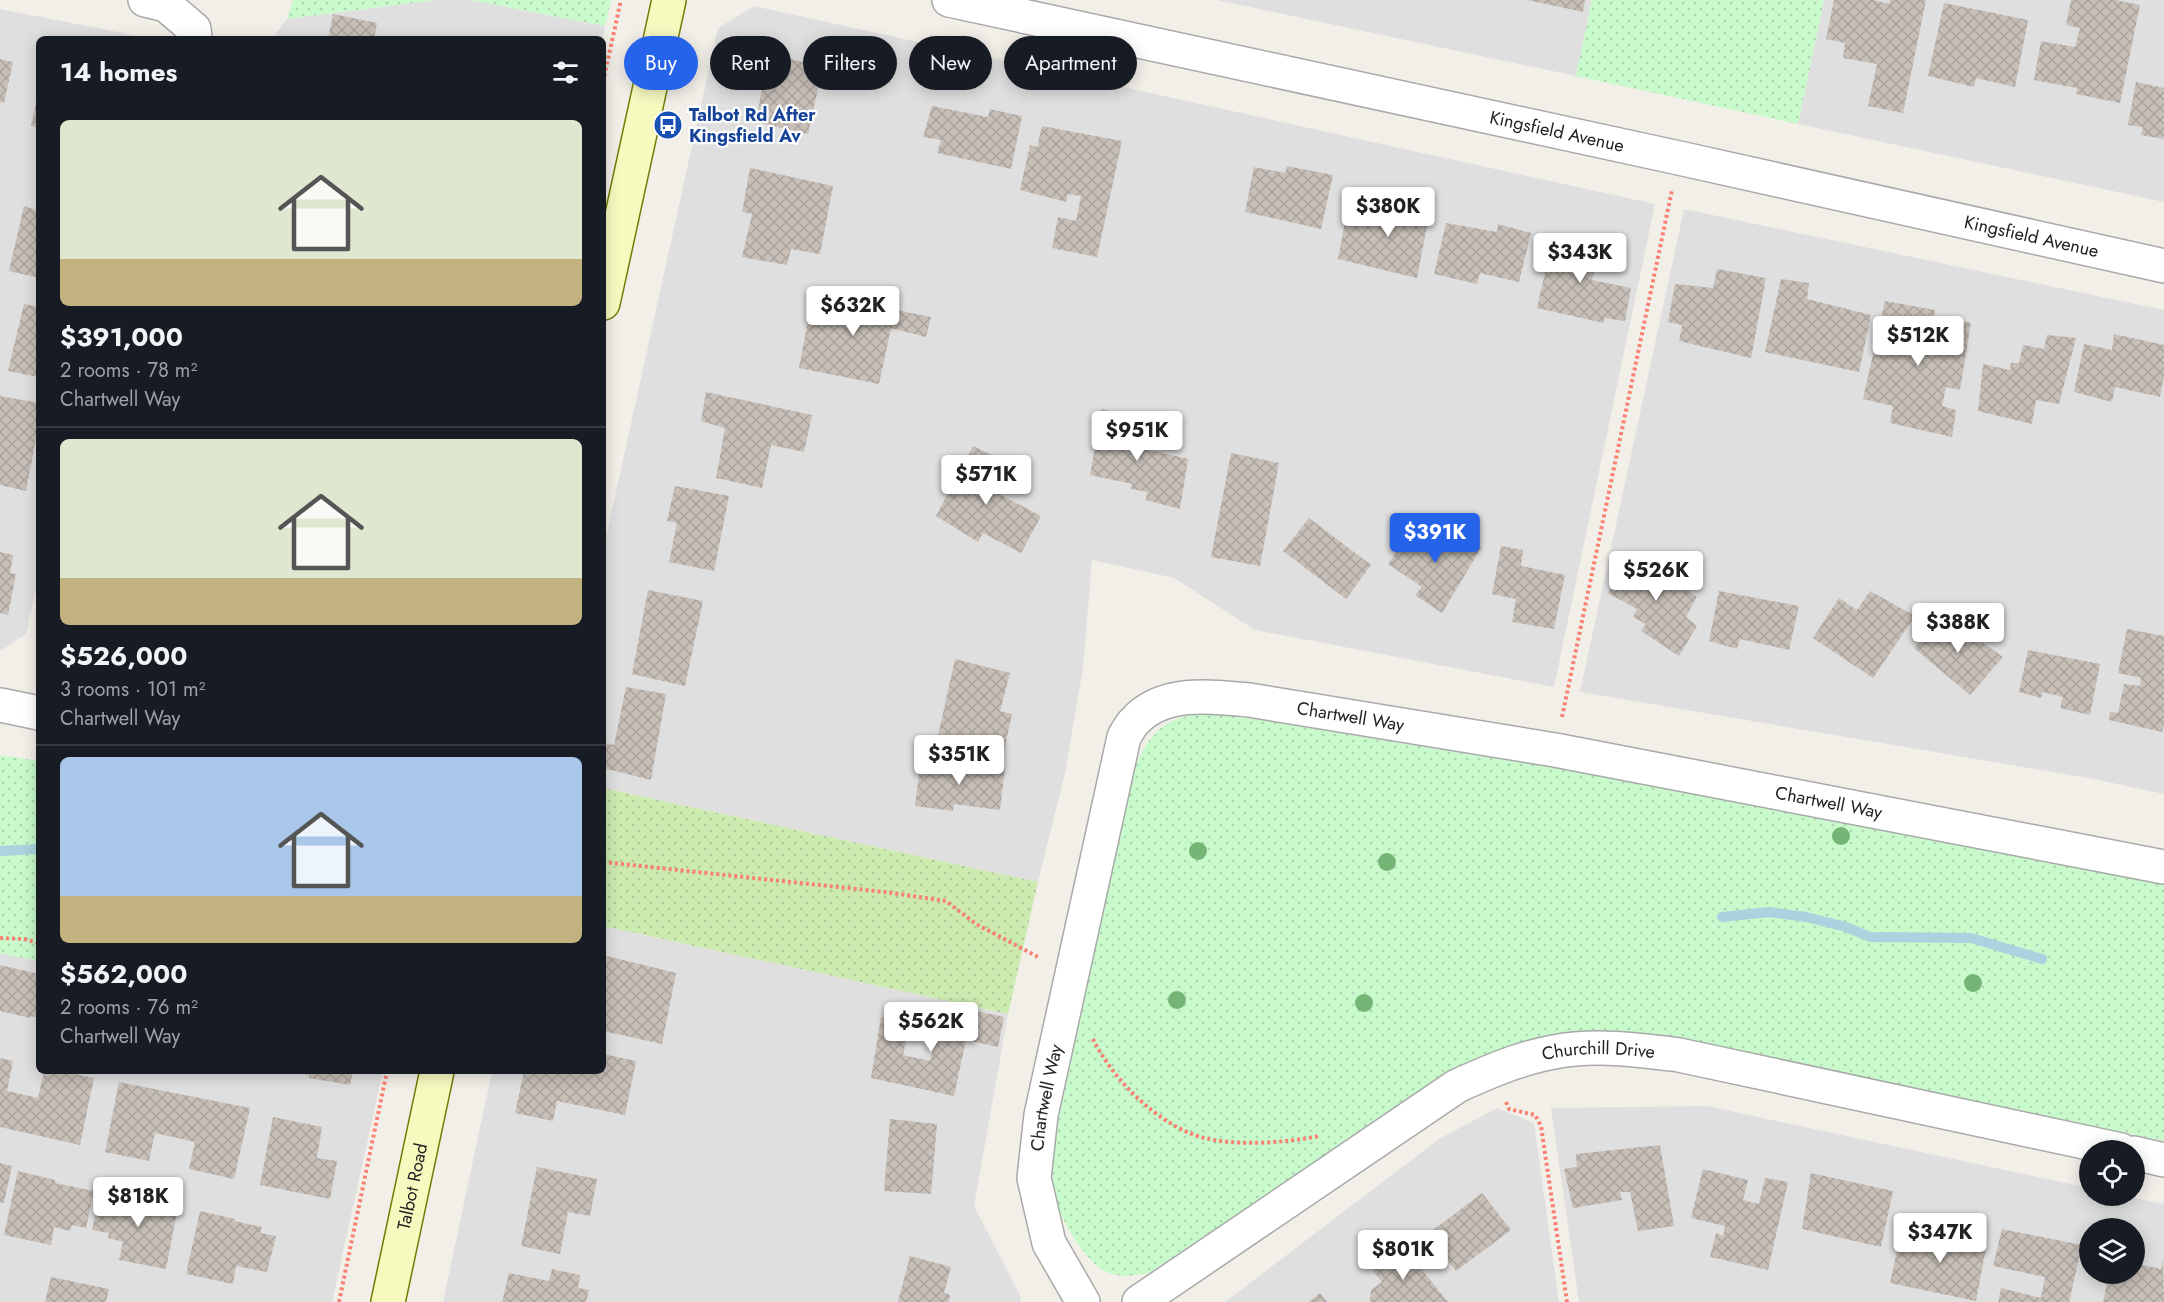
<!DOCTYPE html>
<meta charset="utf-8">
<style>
body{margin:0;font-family:Jost,sans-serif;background:#242831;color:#f1f3f6;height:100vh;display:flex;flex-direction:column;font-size:22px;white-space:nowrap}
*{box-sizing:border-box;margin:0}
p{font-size:20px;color:#9ea1a6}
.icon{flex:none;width:33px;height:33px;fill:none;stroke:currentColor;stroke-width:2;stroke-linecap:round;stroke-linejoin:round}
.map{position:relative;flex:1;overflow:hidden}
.side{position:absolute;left:36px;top:36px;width:570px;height:1038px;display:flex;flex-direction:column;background:#171b24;border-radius:9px;box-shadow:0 3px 15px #0003}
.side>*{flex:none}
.guide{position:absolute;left:624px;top:36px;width:570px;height:54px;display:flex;gap:12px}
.controls{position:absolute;left:2079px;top:1140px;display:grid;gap:12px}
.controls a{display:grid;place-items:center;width:66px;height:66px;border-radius:50%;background:#171b24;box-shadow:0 3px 15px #0003;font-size:30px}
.price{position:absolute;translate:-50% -51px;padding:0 14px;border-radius:6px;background:#fff;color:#222;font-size:20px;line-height:39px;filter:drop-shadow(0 2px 3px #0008)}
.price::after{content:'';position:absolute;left:50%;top:36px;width:18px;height:14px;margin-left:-9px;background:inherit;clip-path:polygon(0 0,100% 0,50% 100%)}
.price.current{background:#2563eb;color:#fff}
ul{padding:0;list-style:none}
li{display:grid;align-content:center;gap:12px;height:318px;padding:0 24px}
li+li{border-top:2px solid #363941}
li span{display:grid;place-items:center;height:186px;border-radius:9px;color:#555}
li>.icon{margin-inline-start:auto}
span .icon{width:108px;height:108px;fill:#fffc;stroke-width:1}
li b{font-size:26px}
h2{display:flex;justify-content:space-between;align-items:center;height:72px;padding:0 24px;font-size:26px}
.chip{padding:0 21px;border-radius:27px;background:#171b24;box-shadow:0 3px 15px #0003;font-size:21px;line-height:54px}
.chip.current{background:#2563eb;color:#fff}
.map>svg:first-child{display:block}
.residential{fill:#e0dfdf;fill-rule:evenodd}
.grass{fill:url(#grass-dots)}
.park{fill:url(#park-dots)}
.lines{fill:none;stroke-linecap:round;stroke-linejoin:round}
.stream{stroke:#aad3df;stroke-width:10}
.building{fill:url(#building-cross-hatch)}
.minor-casing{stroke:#a9a9a9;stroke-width:36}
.tertiary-casing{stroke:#a9a9a9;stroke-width:36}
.secondary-casing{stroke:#707d05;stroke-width:36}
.path{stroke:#fa8072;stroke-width:4;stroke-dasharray:3 3;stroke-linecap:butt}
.minor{stroke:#fff;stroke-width:33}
.tertiary{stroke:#fff;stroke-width:33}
.secondary{stroke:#f7fabf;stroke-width:33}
.tree{fill:#74b475}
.labels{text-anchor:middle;stroke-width:4.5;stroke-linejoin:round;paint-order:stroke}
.transit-label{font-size:18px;font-weight:bold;fill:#164399;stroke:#fff;text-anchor:start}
.street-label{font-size:18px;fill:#222;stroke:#fff}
</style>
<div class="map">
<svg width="2164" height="1302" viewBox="0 0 2164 1302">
<defs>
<pattern id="grass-dots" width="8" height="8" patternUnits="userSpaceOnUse" patternTransform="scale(1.5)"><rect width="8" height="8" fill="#cdebb0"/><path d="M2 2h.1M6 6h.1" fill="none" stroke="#b0c997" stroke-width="1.8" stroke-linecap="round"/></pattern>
<pattern id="park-dots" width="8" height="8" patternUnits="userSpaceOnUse" patternTransform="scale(1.5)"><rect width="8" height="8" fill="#c8facc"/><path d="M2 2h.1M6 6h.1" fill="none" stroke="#acd6af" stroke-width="1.8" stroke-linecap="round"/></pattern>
<pattern id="building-cross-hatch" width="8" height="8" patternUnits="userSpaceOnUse" patternTransform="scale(1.5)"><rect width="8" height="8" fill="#c7bfb8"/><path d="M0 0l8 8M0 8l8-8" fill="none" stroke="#aba49e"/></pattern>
</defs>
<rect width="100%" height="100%" fill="#f2efe9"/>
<path class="residential" d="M436 0H471L605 26 602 39H272L287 19Z
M1217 0H1592L1576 76Z
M1824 0H2164V202L1798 124Z
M754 6 1655 204 1554 687 1255 630 1174 578 1092 560 1083 668 1065 773 1038 882 603 788V551L718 28Z
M0 9 133 35 144 39H39V575L26 634 0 651Z
M1684 209 2164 310V794L2094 779 1580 692Z
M603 926 1008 1014 974 1206 1021 1297 1020 1302H443L492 1071H603Z
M0 953 39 961V1071H383L332 1302H0Z
M1707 1106 2089 1188 2090 1196H2125L2164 1204V1302H1579L1551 1108ZM2090 1228H2134V1274H2090Z
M1497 1108 1534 1123 1559 1302H1225L1439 1139Z"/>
<path class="grass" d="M603 788 1038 882 1008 1014 603 926Z"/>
<path class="park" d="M293 0H436L287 19Z
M471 0H611L605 26Z
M1592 0H1824L1798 124 1576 76Z
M1216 713 2164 867V1141L1666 1035 1609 1033 1544 1037 1494 1051 1447 1071 1163 1269C1147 1273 1128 1279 1112 1274 1087 1267 1061 1220 1055 1197 1050 1180 1051 1163 1053 1145L1133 772C1151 727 1168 715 1216 713Z
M0 755 39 761V961L0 953Z"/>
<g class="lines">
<path class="stream" d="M0 851 39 849
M1722 917 1769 912 1806 917 1846 927 1870 937 1971 938 2042 959"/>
</g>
<path class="building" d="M1527 0H1585L1583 12Z
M1834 0H1874L1889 4 1890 0H1926L1903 113 1868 106 1877 64 1843 58 1845 43 1826 39Z
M2071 0H2116L2140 5 2120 103 2076 94 2077 88 2034 80 2041 41 2075 47 2080 28 2066 25Z
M1944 3 2028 20 2015 87 1976 78 1974 87 1928 76Z
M333 14 377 23 374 39H328Z
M760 53 823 66 808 134 756 122 763 83 754 80Z
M0 59 13 62 4 103 0 102Z
M2136 82 2164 88V139L2141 135 2143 127 2128 125Z
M38 94H39V128L31 126Z
M932 106 988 117 990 109 1022 116 1011 169 937 153 941 140 923 137Z
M1042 126 1122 141 1097 257 1052 248 1058 217 1076 221 1081 196 1068 194 1066 202 1020 190 1030 145 1037 147Z
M1287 166 1333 175 1321 229 1245 212 1254 167 1285 173Z
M750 168 833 186 820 254 791 249 787 265 742 257 752 214 742 212Z
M1386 195 1431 205 1417 278 1338 259 1346 216 1381 222Z
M24 206 39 211V278L9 271Z
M1446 223 1497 232 1498 224 1531 233 1519 282 1480 273 1477 284 1434 274Z
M1554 233 1585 240 1583 246 1600 250 1592 280 1631 288 1625 321 1604 318V323L1537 308Z
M1717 269 1766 278 1751 358 1679 341 1682 325 1668 322 1675 284 1713 288Z
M1781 279 1809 283 1807 299 1871 315 1859 372 1765 352Z
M813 293 931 317 926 337 891 328 879 384 799 368Z
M1885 301 1935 310 1934 317 1971 323 1960 390 1946 387 1942 406 1956 410 1952 437 1890 423 1893 406 1863 399Z
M24 304 39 307V377L8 371Z
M2114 334 2164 345V376L2160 397 2115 387 2112 402 2074 392 2084 344 2112 350Z
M2047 335 2076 338 2059 404 2036 400 2032 424 1978 411 1983 364 2010 370 2011 363H2019L2023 345 2044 349Z
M706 392 812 415 804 452 771 445 762 488 716 478 725 428 701 421Z
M0 396 39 403V423L26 491 0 485Z
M1102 409 1135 418 1129 445 1188 459 1180 509 1146 500 1147 492 1131 489 1132 484 1090 475Z
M973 446 999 458 984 486 1041 516 1021 553 983 533 978 542 936 516Z
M1231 453 1279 463 1260 566 1211 557Z
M675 486 729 496 714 571 669 562 677 523 667 521Z
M1309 518 1371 565 1346 599 1283 551Z
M1415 525 1442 543 1451 528 1481 548 1442 613 1415 595 1422 587 1388 564Z
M1501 546 1523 550 1521 566 1565 575 1554 629 1512 622 1516 599 1492 594Z
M1632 550 1697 597 1686 617 1697 626 1679 656 1641 631 1646 624 1633 617 1637 609 1608 593Z
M0 552 13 555 10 573 16 574 8 615 0 613Z
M648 590 703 601 685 686 632 674Z
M1719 591 1799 606 1789 650 1740 639 1737 649 1709 641Z
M1870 591 1915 616 1873 678 1813 638 1839 598 1857 610Z
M1943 614 2003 657 1970 695 1914 648Z
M2127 629 2164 636V725L2162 732 2109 720 2110 712 2118 713 2124 684 2140 686 2141 678 2118 673Z
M2028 650 2100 664 2090 715 2060 708 2063 697 2042 692 2041 698 2019 692Z
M955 659 1010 673 1000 711 1012 714 1002 760 936 745Z
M626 687 666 694 651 780 603 768 604 743 614 745Z
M921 759 1005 768 1000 810 954 804 953 811 915 806Z
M603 955 676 973 662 1044 603 1031Z
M0 965 39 974V1018L31 1016 30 1018 0 1011Z
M967 1009 1004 1017 998 1047 966 1040 954 1096 871 1078 881 1017 910 1023 903 1055 930 1061 936 1030 962 1034Z
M603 1054 636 1061 625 1115 557 1101 553 1121 515 1113 524 1071H603Z
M0 1058 13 1061 7 1091 38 1098 44 1071H60L94 1078 80 1145 0 1127Z
M292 1071H353L350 1085 309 1078V1075Z
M119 1082 250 1108 234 1179 189 1169 195 1142 155 1133 149 1161 105 1152Z
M273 1117 322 1127 317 1158 337 1161 330 1199 260 1185Z
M890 1119 937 1124 931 1194 884 1191Z
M1660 1145 1674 1226 1638 1231 1630 1192H1620L1622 1200 1573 1208 1564 1169 1577 1167 1576 1154Z
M0 1163 12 1166 4 1203 0 1202Z
M537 1167 597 1179 590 1216 568 1212 560 1254 521 1246Z
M1703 1169 1748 1180 1743 1200 1759 1204 1765 1178 1788 1182 1768 1270 1710 1257 1716 1233 1723 1236 1725 1226 1691 1218Z
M18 1171 55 1180V1183L94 1191 86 1228 72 1225 70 1231 54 1227 51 1245 4 1235Z
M1811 1173 1893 1191 1881 1247 1802 1229Z
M100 1193 142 1202V1199L178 1207 166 1269 119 1260 123 1242 108 1238 109 1233 92 1230Z
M1482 1193 1511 1230 1456 1271 1428 1234Z
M200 1211 235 1219 234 1221 262 1227 260 1233 276 1236 267 1272 236 1266 233 1284 186 1274Z
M2002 1229 2082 1245 2069 1302H1998L2001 1288 2041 1298 2045 1277 1993 1266Z
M1939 1230 1987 1243 1976 1301 1890 1283 1901 1233 1936 1240Z
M1402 1245 1448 1302H1370L1371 1290 1382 1282 1371 1268Z
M910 1256 951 1267 944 1293 950 1295 949 1302H898Z
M2163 1260 2164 1302H2103L2109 1274H2134V1263L2161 1269Z
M552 1269 580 1275 578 1288 589 1290 586 1302H502L509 1273 549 1281Z
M51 1277 109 1289 106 1302H45Z
M1320 1293 1327 1302H1309Z"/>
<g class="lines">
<g class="minor-casing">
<g id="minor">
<path d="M145 0 166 5 194 29 195 39"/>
<path id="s1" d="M949 0 1679 158 2164 266"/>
<path d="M2134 1153 2164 1160"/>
<path id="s2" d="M1083 1302 1049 1243 1034 1178 1041 1115 1124 737C1127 732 1130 726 1134 722 1162 690 1211 696 1249 700L1555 750 2164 867"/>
<path id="s3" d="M1139 1302 1457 1086C1488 1072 1520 1058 1554 1052 1595 1044 1639 1050 1679 1055L2121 1150"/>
</g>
</g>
<g class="tertiary-casing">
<path id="tertiary" d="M0 705 39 713"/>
</g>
<g class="secondary-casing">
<g id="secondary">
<path d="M603 303 669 0"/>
<path id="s4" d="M388 1302 437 1071"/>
</g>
</g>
<path class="path" d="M603 82 621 0
M1562 717 1672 190
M603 862 885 892 946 901 976 924 1040 958
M0 938 24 939 39 943
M1093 1039C1113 1080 1159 1126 1204 1138 1237 1146 1286 1143 1319 1136
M1506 1102 1509 1109 1535 1115 1541 1126 1567 1302
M339 1302 387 1071"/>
<use href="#minor" class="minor"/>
<use href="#tertiary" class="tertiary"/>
<use href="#secondary" class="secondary"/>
</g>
<g class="tree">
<circle cx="1841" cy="836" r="9"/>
<circle cx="1198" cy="851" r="9"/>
<circle cx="1387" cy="862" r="9"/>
<circle cx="1973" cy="983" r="9"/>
<circle cx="1177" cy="1000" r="9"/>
<circle cx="1364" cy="1003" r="9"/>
</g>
<defs>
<g id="bus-disc" transform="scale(1.5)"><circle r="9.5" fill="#1a4fb4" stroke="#fff"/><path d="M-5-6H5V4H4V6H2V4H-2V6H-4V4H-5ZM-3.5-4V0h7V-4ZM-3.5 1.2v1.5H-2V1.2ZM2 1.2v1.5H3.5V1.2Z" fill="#fff"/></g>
</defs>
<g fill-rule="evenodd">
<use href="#bus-disc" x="668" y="125"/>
</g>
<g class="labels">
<g class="transit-label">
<text x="689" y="121">Talbot Rd After<tspan x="689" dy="21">Kingsfield Av</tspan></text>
</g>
<g class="street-label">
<text dy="6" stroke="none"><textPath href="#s1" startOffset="622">Kingsfield Avenue</textPath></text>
<text dy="6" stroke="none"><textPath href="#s1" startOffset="1108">Kingsfield Avenue</textPath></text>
<text dy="6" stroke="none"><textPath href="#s2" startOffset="828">Chartwell Way</textPath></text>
<text dy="6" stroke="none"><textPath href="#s2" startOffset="1314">Chartwell Way</textPath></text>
<text dy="6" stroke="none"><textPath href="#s3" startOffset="532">Churchill Drive</textPath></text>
<text dy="6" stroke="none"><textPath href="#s2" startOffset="216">Chartwell Way</textPath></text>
<text dy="6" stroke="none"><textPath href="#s4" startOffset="118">Talbot Road</textPath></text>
</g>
</g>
</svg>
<div class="controls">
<a><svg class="icon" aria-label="locate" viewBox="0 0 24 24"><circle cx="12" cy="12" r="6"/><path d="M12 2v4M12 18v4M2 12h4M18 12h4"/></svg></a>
<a><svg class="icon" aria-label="layers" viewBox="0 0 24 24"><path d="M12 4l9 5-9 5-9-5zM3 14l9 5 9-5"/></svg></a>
</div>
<b class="price" style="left:1388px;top:238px">$380K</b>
<b class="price" style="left:1580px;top:284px">$343K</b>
<b class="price" style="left:853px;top:337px">$632K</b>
<b class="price" style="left:1918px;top:367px">$512K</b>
<b class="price" style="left:1137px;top:462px">$951K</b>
<b class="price" style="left:986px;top:506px">$571K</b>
<b class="price current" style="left:1435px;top:564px">$391K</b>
<b class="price" style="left:1656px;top:602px">$526K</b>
<b class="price" style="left:1958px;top:654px">$388K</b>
<b class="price" style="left:959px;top:786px">$351K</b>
<b class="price" style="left:931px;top:1053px">$562K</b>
<b class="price" style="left:138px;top:1228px">$818K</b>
<b class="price" style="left:1940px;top:1264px">$347K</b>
<b class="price" style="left:1403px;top:1281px">$801K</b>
<div class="guide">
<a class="chip current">Buy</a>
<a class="chip">Rent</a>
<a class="chip">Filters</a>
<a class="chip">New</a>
<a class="chip">Apartment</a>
</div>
<section class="side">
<h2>14 homes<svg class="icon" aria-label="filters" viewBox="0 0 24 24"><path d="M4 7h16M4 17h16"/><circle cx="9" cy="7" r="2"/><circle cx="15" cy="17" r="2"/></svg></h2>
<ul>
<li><span style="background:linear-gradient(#dfe7d0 75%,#c2b280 0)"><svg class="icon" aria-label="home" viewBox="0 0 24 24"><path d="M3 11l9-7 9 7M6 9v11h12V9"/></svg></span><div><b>$391,000</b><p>2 rooms · 78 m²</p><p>Chartwell Way</p></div></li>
<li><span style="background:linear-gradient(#dfe7d0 75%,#c2b280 0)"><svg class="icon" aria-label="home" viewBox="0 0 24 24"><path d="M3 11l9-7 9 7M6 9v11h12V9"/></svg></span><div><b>$526,000</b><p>3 rooms · 101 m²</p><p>Chartwell Way</p></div></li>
<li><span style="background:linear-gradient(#a9c7e8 75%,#c2b280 0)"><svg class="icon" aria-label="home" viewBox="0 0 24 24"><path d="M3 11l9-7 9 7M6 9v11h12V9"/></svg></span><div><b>$562,000</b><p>2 rooms · 76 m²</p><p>Chartwell Way</p></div></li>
</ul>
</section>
</div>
